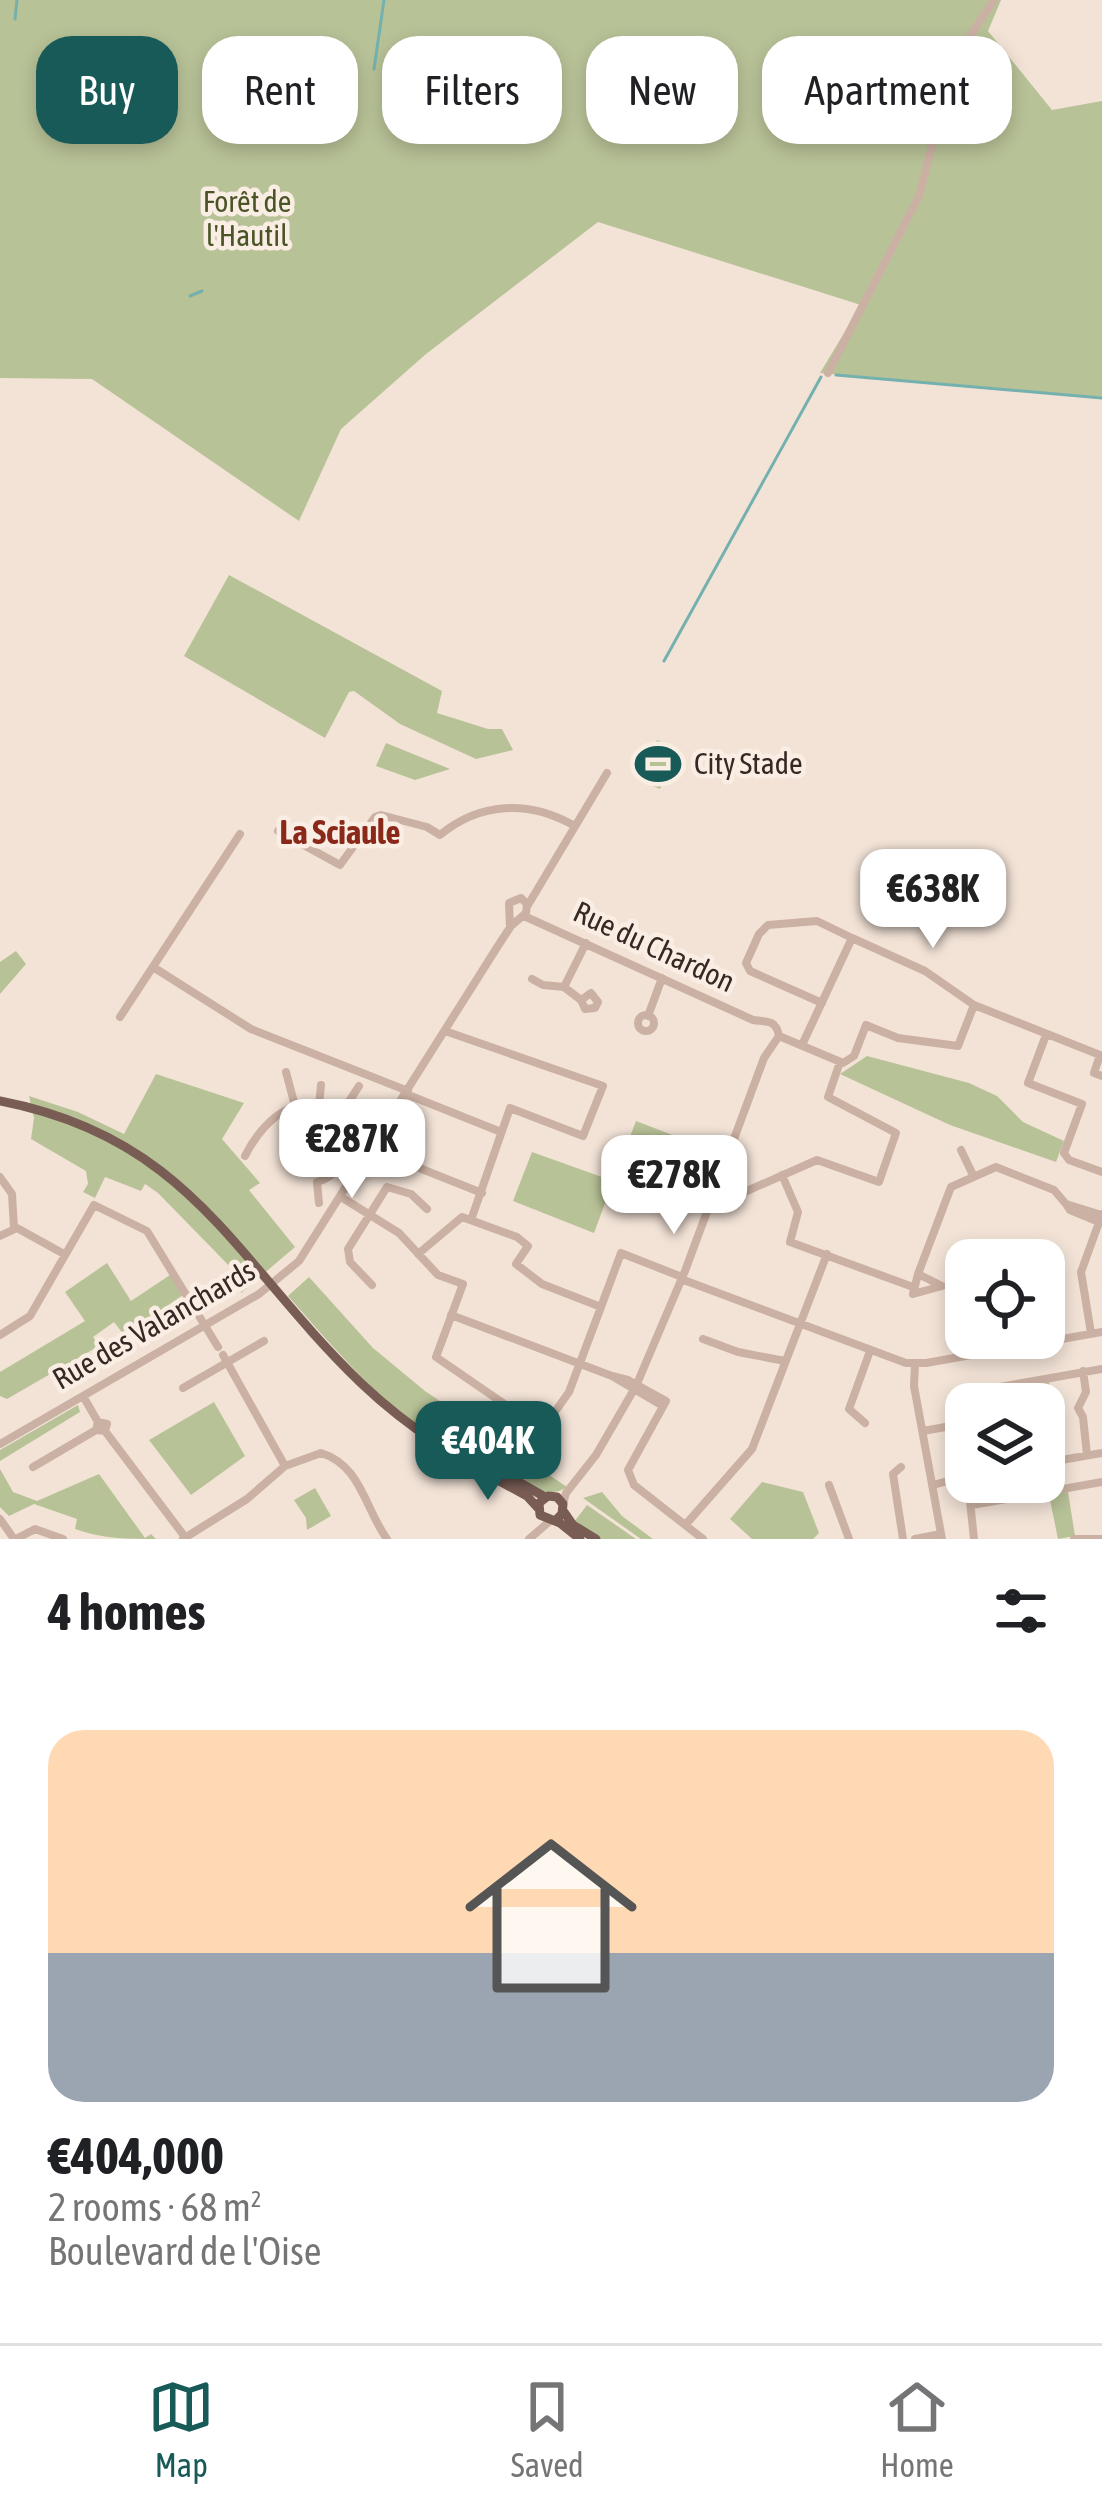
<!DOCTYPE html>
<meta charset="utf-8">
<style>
body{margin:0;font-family:"Asap Condensed",sans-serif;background:#f6f6f6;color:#202124;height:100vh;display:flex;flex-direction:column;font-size:45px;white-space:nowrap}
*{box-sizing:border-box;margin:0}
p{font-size:39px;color:#757577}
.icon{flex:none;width:66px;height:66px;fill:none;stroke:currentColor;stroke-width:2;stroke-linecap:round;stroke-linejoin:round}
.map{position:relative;height:1539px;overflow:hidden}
.details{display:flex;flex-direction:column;background:#fff;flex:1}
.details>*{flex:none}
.guide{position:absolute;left:36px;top:36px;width:1032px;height:108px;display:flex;gap:24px}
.buttons{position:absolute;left:945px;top:1239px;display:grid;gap:24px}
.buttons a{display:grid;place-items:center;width:120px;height:120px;border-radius:24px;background:#fff;box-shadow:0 6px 18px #0003;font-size:60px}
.price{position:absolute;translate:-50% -102px;padding:0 27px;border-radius:24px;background:#fff;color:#222;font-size:39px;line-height:78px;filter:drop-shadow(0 3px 6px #0008)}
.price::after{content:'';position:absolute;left:50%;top:72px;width:36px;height:27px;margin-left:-18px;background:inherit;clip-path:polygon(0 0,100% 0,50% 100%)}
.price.selected{background:#185a57;color:#fff}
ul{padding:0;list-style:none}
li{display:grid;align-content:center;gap:24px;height:636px;padding:0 48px}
li span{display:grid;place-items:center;height:372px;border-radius:36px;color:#555}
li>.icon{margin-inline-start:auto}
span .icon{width:216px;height:216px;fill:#fffc;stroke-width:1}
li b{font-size:51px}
h2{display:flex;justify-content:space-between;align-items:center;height:144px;padding:0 48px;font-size:51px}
.chip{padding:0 42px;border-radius:36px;background:#fff;box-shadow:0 6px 18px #0003;font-size:42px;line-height:108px}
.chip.selected{background:#185a57;color:#fff}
.tabs{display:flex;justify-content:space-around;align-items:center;height:168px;border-top:3px solid #e0e0e0;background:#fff;font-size:33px;color:#757577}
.tabs a{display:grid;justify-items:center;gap:6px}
.tabs .selected{color:#185a57}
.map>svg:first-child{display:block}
.green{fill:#b8c297}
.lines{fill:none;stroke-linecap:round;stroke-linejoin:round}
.stream{stroke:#74b1ae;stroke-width:3}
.minor{stroke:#cbb1a3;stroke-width:8}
.major{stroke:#795d55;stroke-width:9}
.labels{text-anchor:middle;stroke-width:9;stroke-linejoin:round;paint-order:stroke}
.park-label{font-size:30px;fill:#495527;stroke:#faeee4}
.poi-label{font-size:30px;fill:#362925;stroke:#faeee4;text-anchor:start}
.street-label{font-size:30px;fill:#362925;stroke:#faeee4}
.neighbourhood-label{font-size:33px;font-weight:bold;fill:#8a2819;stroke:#faeee4}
</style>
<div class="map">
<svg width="1102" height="1539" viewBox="0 0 1102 1539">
<rect width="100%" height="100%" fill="#f3e3d7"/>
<path class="green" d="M0 0H1001L988 31 1052 110 1102 101V397L820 373 861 305 598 222 426 354 341 429 299 521 92 379 0 378Z
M229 575 442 691 437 713 488 729H502L513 750 476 759 400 724 354 691 349 692 325 738 184 656Z
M657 740 678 749 660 789 639 780Z
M386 743 450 769 415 780 376 766Z
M16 951 26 964 0 994V962Z
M867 1056 969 1083 997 1096 1023 1122 1064 1141 1056 1162 950 1125 840 1074Z
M156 1074 244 1103 222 1139 260 1183 249 1190 295 1247 241 1293 243 1280 158 1193 145 1184 141 1191 105 1177 95 1198 83 1192 88 1184 86 1171 31 1139 34 1118 29 1096 78 1112 124 1134Z
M636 1121 675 1136 656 1187 659 1194 694 1208 693 1212 618 1184 611 1187 594 1233 513 1201 532 1152 613 1181Z
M107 1263 131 1301 170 1275 183 1295 124 1335 114 1322 93 1337 99 1346 7 1399 0 1396V1372L85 1321 65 1292Z
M309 1277 373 1348 425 1391 567 1487C547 1501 528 1483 509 1474 495 1467 478 1466 465 1459 394 1419 341 1356 288 1296Z
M1049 1382 1063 1455 1044 1459V1404H1032L1028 1384Z
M214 1402 245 1456 191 1495 149 1440Z
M78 1405 80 1412 0 1461V1450Z
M0 1469 13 1492 37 1501 99 1474 145 1538 151 1534 156 1539C126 1539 103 1539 75 1529L77 1519 34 1504 9 1516 0 1507Z
M762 1482 803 1492 819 1533 813 1539H752L730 1519Z
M315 1488 331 1516 307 1530 306 1518 294 1500Z
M602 1492 622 1516 653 1539H641L583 1498Z
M1068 1492 1075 1536 1058 1539 1049 1495Z
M587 1505 636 1539H599L574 1522Z"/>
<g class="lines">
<path class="stream" d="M15 19 17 0
M374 69 384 0
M190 296 202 291
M836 375 1102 398
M664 661 821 377"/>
<path class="minor" d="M828 373 919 196 954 60 994 0
M278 831 340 865 375 817 381 815 427 827 440 835C480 802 528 800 573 825
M528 905 607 773
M524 916 753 1020C766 1022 776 1019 779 1036L764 1058 685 1271 636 1386 596 1455 566 1493 563 1504
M153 967 251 1029 408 1091
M532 979 543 985 564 987 586 943
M564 987 581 1000 585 1009 595 1008 598 1002 591 993 581 1000
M822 1003 750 971 746 963 759 934 768 925 817 921 852 938
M638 1023a8 8 0 1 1 16 0a8 8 0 1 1-16 0Z
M648 1016 662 978
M120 1017 240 834
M445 1031 603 1086 583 1136 510 1108 471 1220
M1046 1035 1028 1083 1082 1104 1064 1153 1069 1160 1102 1172
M779 1036 843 1063 854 1056 866 1025 898 1038 958 1046 974 1005
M802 1045 852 938 925 971 974 1005 1100 1055 1094 1073 1102 1076
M286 1072 295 1106
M406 1094 501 1132
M319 1106 321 1085
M341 1114 359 1086
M961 1150 973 1175
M379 1152 482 1193
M245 1156C266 1114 308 1082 350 1123 356 1148 341 1175 317 1182L319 1203
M782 1175 798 1212 790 1242 913 1287
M0 1177 12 1194 14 1228
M716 1185 740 1194 817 1160 879 1182 896 1133 828 1097 840 1062
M341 1197 399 1233 438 1275 463 1284 436 1357 542 1430 569 1392 601 1307
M1099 1222 1070 1210 1066 1204 1101 1215
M0 1236 17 1228 64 1254
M418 1254 462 1217 517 1237 528 1246 516 1264 542 1284 601 1307 621 1253 682 1277
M918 1274 913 1294 942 1286 918 1274 951 1187 996 1167 1054 1190 1066 1204
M681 1279 906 1363H926L1102 1332
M372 1285 350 1262 348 1249 387 1187 411 1194 427 1209
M451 1315 612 1376
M1091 1333 1081 1272 1102 1214
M0 1335 30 1316 94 1205 147 1231 218 1347
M703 1339 738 1352 785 1361
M915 1364 914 1386 942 1539
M1083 1371 1086 1392 1078 1408 1083 1417 1087 1455
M183 1388 264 1341
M83 1396 98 1422
M972 1404 988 1389 1102 1369
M663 1406 612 1376 628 1380 666 1401 628 1470 634 1485 703 1539
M865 1423 849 1409 870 1351
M951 1426 957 1433 966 1473
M105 1431 96 1430 98 1422 107 1424 105 1431 185 1537
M923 1431 951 1426 966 1410
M0 1444 259 1294 299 1261 496 949 511 926 526 913 527 904 521 898 509 903 510 927
M1044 1463 1102 1453
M285 1466 321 1453C361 1465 365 1509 387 1539
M33 1467 96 1430
M901 1467 893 1474 903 1539
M968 1482 974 1539
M829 1485 849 1539
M933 1485 966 1476
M972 1505 1102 1482
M0 1519 14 1539
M687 1523 752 1449 827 1254
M16 1539 35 1529 63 1539
M183 1539 247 1499 285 1466 223 1355
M529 1539 550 1521
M915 1539 941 1534
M1074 1539H1102"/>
<path class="major" d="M0 1101C192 1138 235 1262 361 1383 411 1431 467 1464 527 1496L538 1508
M487 1472 515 1480 545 1497
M564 1512 573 1525 596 1539
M555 1521 562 1514 563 1504 557 1497 548 1496 539 1503 540 1515 560 1523 580 1539"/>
</g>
<defs>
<g id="stadium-bare" transform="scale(3.6)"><path d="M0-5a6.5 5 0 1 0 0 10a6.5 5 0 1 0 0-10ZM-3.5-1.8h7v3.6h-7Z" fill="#185a57" stroke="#faeee4" stroke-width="2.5" paint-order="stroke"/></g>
</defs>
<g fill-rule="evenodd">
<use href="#stadium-bare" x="658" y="764"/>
</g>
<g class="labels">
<g class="park-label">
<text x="247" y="212">Forêt de<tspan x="247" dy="34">l'Hautil</tspan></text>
</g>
<g class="poi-label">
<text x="694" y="774">City Stade</text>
</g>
<g class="street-label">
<text transform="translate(654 947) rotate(25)" y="10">Rue du Chardon</text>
<text transform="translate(154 1325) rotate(-30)" y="10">Rue des Valanchards</text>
</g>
<g class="neighbourhood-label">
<text x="340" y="844">La Sciaule</text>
</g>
</g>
</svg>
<div class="buttons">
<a><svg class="icon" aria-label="locate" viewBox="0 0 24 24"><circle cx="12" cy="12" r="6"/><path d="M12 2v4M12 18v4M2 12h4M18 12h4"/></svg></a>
<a><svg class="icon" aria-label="layers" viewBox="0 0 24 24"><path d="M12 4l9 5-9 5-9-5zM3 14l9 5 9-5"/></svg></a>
</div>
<b class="price" style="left:933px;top:951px">€638K</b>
<b class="price" style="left:352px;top:1201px">€287K</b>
<b class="price" style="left:674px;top:1237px">€278K</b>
<b class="price selected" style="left:488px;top:1503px">€404K</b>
<div class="guide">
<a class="chip selected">Buy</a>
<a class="chip">Rent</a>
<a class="chip">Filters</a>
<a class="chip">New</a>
<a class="chip">Apartment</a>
</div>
</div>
<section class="details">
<h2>4 homes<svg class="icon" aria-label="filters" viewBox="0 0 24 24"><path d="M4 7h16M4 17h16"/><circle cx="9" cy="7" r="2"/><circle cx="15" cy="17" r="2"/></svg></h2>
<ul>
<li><span style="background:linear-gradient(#ffd9b3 60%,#9aa5b1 0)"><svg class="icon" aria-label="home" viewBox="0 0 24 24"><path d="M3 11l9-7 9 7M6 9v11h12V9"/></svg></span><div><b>€404,000</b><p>2 rooms · 68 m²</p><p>Boulevard de l'Oise</p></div></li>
</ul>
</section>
<nav class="tabs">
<a class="selected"><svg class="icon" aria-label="map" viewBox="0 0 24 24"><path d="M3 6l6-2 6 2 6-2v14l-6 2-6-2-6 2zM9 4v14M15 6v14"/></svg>Map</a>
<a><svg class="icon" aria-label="saved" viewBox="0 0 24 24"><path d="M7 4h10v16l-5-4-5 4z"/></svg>Saved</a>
<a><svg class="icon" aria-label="home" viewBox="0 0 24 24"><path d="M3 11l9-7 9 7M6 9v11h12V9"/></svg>Home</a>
</nav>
